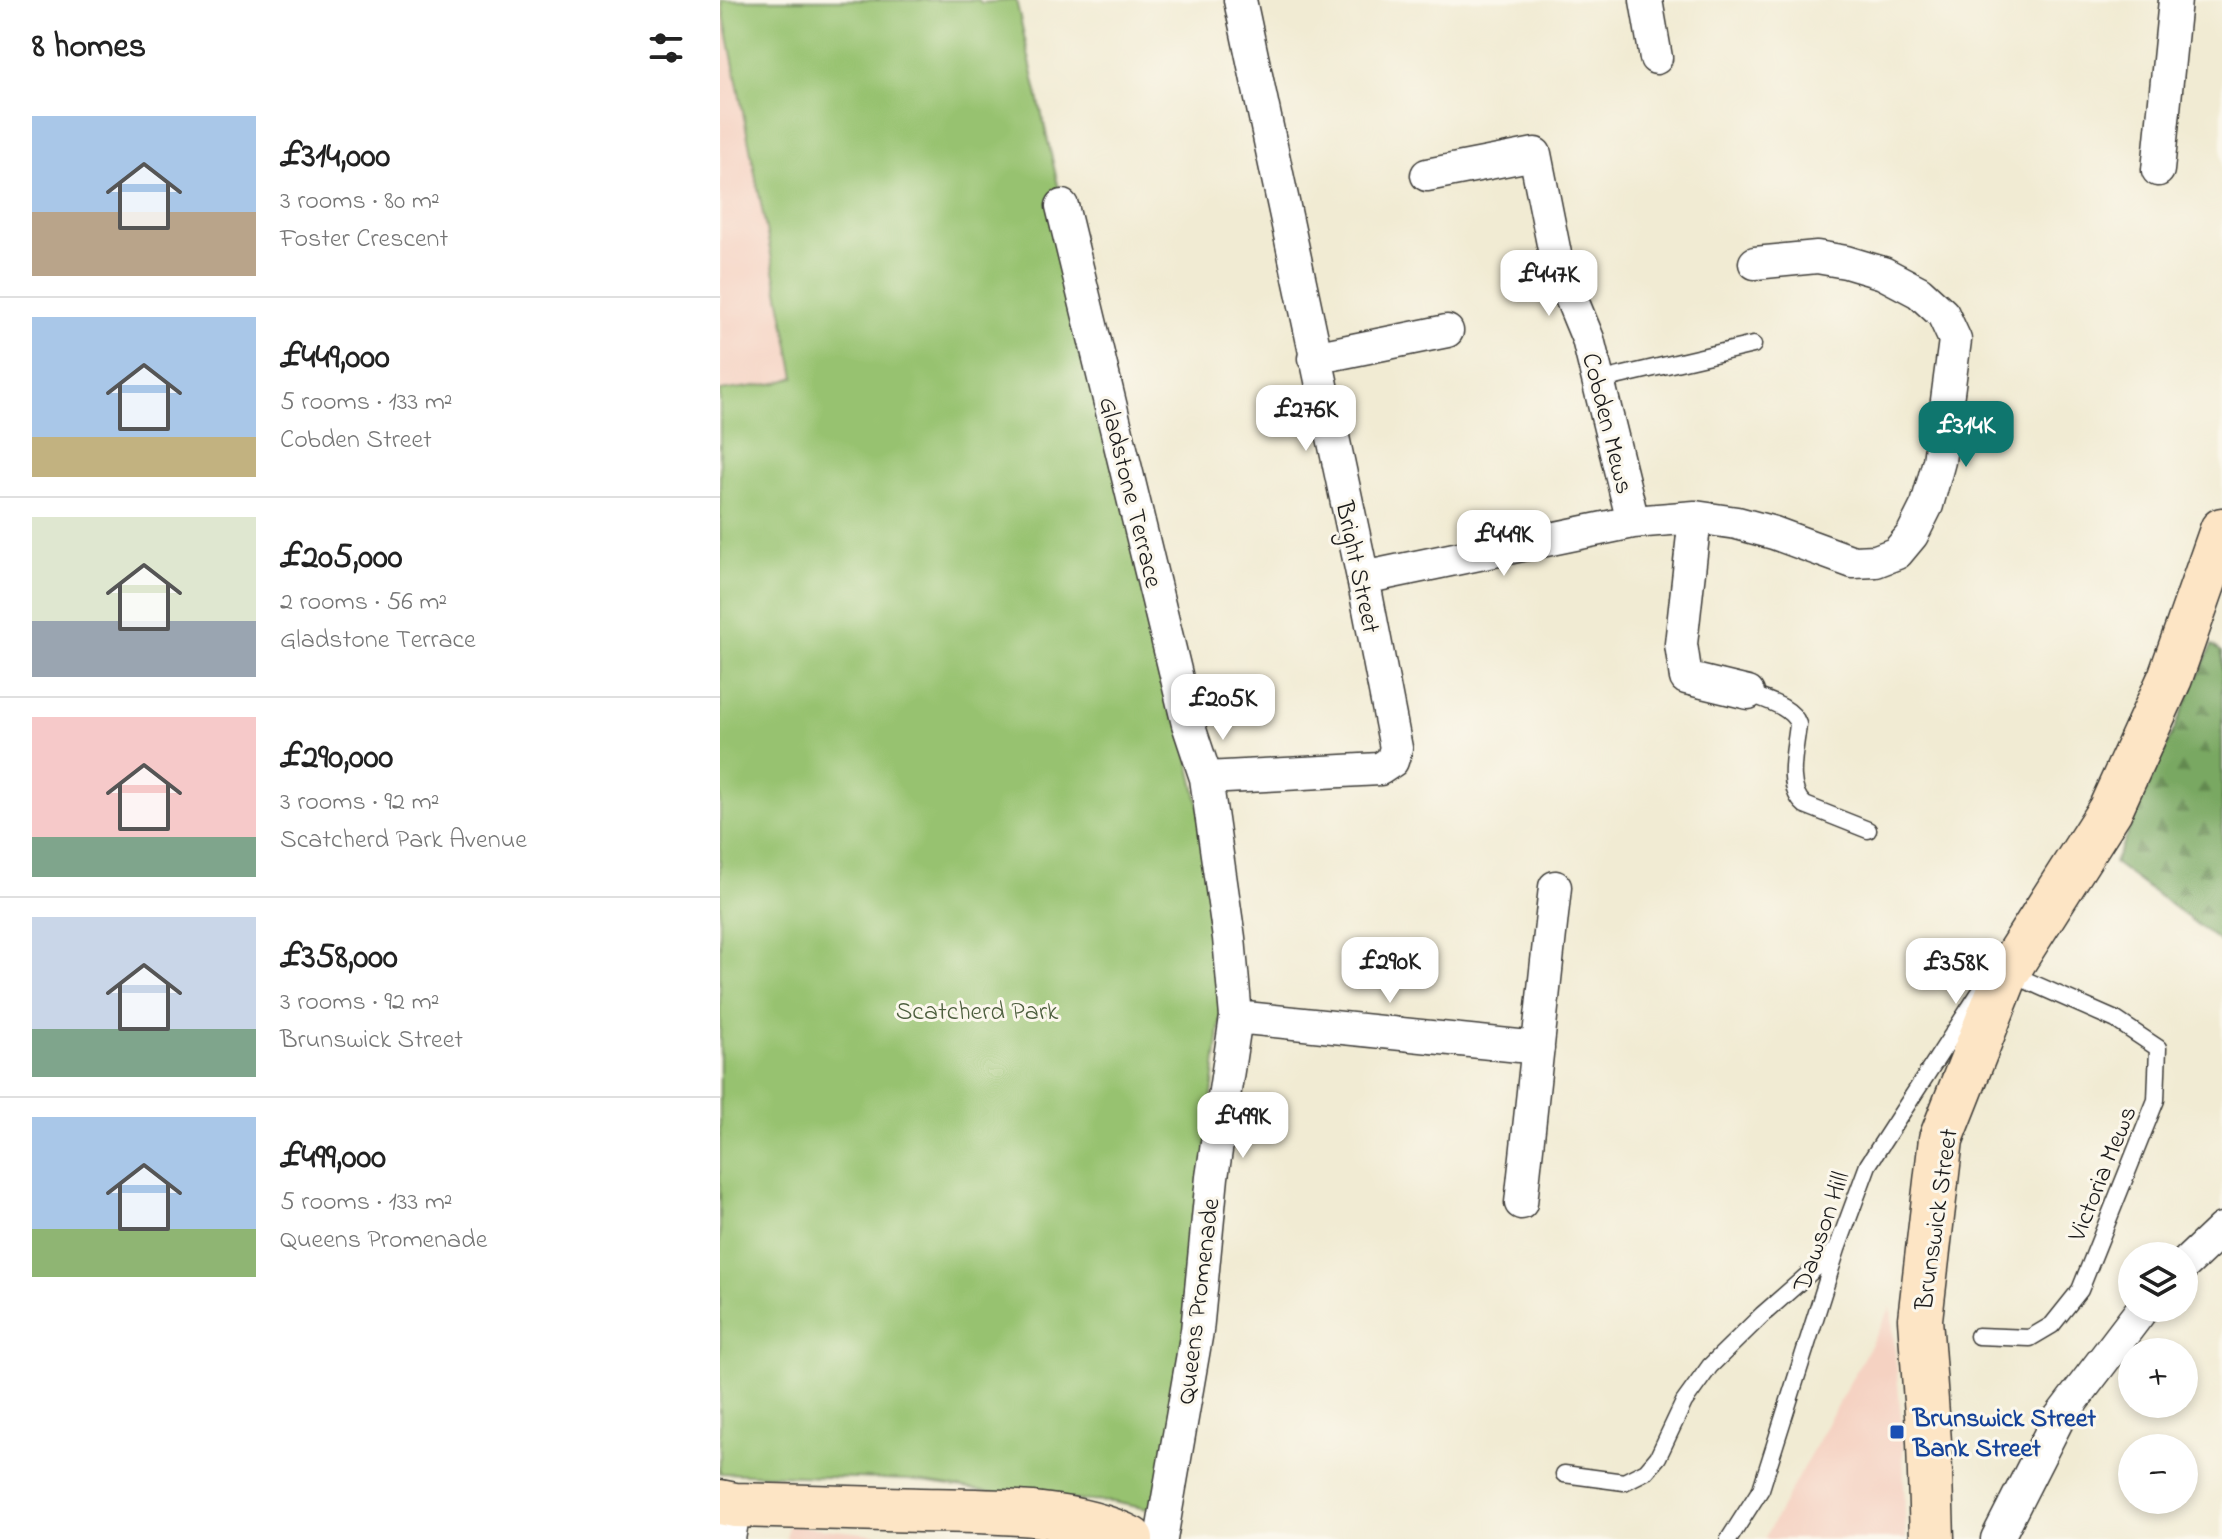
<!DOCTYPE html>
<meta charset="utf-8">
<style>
body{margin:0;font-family:"Indie Flower",sans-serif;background:#f2f2f2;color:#222;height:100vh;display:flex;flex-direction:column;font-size:30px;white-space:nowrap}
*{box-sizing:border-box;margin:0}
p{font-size:26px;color:#767676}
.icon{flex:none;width:44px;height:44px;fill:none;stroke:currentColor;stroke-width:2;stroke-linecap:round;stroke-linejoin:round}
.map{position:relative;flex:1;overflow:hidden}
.drawer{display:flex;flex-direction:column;background:#fff;width:720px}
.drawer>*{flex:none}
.controls{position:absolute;left:1398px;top:1242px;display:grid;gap:16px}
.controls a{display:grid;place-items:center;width:80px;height:80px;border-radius:50%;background:#fff;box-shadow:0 4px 12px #0003;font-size:40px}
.price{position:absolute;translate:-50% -68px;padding:0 18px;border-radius:16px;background:#fff;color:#222;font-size:26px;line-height:52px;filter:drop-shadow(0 2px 4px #0008)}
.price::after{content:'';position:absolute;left:50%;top:48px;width:24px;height:18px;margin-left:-12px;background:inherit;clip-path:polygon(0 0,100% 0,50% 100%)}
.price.active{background:#0f766e;color:#fff}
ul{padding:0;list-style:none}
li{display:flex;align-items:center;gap:24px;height:200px;padding:0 32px}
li+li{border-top:2px solid #e0e0e0}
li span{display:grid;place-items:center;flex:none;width:224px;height:160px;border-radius:0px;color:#555}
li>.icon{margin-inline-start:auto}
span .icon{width:96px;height:96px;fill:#fffc;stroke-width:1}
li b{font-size:34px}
h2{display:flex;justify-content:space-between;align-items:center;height:96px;padding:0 32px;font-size:34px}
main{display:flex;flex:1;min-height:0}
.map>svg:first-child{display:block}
.built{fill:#f5d2c2}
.green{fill:#97c270;stroke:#5a6f46;stroke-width:2}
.forest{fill:url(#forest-firs);stroke:#4a623f;stroke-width:2}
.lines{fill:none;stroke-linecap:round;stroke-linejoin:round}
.service-casing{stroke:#3c3b37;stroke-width:19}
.minor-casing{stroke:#3c3b37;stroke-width:35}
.secondary-casing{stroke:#3c3b37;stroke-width:47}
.service{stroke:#fff;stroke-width:16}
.minor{stroke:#fff;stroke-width:32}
.secondary{stroke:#fde5c5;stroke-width:44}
.transit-dot{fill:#1a4fb4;stroke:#fbf7ec;stroke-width:3}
.labels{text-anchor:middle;stroke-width:6;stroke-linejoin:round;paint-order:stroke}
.street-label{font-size:26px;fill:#1c1c1c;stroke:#fbf7ec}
.park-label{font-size:26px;fill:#4d5e3e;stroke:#fbf7ec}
.transit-label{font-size:26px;font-weight:bold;fill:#164399;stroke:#fbf7ec;text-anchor:start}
</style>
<main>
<section class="drawer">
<h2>8 homes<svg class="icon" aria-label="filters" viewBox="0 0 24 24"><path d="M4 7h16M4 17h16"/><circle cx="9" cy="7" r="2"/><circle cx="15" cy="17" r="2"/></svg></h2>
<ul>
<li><span style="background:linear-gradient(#a9c7e8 60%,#b9a48a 0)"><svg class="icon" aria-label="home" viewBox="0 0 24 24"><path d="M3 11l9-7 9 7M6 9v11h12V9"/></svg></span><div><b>£314,000</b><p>3 rooms · 80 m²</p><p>Foster Crescent</p></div></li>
<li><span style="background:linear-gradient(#a9c7e8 75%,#c2b280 0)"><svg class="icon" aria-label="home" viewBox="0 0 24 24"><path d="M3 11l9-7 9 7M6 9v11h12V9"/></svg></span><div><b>£449,000</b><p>5 rooms · 133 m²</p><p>Cobden Street</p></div></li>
<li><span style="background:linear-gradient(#dfe7d0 65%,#9aa5b1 0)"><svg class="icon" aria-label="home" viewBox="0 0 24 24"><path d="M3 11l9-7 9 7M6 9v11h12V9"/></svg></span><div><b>£205,000</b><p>2 rooms · 56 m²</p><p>Gladstone Terrace</p></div></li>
<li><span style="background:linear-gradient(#f6c9c9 75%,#7fa58c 0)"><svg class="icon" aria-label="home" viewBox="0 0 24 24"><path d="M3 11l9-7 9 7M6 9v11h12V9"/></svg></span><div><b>£290,000</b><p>3 rooms · 92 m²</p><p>Scatcherd Park Avenue</p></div></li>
<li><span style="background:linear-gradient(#c9d6e8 70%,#7fa58c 0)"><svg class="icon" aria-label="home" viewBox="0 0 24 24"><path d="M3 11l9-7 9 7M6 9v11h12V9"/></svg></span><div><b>£358,000</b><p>3 rooms · 92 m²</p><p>Brunswick Street</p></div></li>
<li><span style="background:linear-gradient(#a9c7e8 70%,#8fb573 0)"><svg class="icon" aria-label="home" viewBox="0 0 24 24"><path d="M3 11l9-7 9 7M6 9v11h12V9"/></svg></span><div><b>£499,000</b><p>5 rooms · 133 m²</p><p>Queens Promenade</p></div></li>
</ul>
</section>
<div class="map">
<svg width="1502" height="1539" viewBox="0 0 1502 1539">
<defs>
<pattern id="forest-firs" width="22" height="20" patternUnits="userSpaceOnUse" patternTransform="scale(2)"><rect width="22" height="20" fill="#79a862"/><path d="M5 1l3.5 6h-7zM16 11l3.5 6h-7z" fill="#628850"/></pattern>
</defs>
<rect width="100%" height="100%" fill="#fbf7ec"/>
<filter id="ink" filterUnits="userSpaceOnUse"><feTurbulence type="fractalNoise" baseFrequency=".0125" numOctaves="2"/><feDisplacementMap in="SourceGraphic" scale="16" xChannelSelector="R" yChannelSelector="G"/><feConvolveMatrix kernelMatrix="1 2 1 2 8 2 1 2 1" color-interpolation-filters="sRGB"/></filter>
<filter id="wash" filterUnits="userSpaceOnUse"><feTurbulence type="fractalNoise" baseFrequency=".006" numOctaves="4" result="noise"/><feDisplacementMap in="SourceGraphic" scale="32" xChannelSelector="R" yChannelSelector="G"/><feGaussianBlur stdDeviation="1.8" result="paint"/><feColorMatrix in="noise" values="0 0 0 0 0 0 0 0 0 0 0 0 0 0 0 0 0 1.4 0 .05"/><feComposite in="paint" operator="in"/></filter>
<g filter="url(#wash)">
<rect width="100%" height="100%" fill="#f1ebd3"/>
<path class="built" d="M0 0 75 377 57 383 0 391Z
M1171 1307 1182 1428 1186 1539H1044Z
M68 1525 200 1539H66Z"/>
<path class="green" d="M1 0H259L261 3 296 0 509 938 447 1513 393 1502 312 1498 189 1480 0 1473V391L57 383 75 377Z"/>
<path class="forest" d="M1492 645 1502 652V943L1394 863Z"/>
</g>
<g filter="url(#ink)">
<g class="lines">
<g class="service-casing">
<path id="service" d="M878 381 1033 345
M1028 693C1044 700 1072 706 1078 724 1076 748 1064 788 1085 805L1148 830
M1258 1336 1310 1338 1332 1325 1360 1290 1436 1100 1438 1048 1396 1020 1287 972
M844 1474 904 1482 926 1471 938 1457 964 1402 990 1366 1042 1315 1116 1250
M1009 1539 1041 1489 1117 1249 1148 1165 1260 992"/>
</g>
<g class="minor-casing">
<path id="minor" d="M926 0 936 58
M1438 170 1455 0
M707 175 815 154 837 264 868 339 913 522
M342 206 468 724 486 778 509 938 516 1017 492 1177 477 1331 441 1539
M594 358 727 331
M975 517 961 644 966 678 1028 693
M643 578 913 522 975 517 1017 523 1054 533 1133 562 1156 561 1177 553 1192 535 1207 505 1219 461 1235 340 1223 314 1199 292 1163 273 1126 262 1097 257 1035 263
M486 778 660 769 672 761 676 748 643 578 520 0
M516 1017 818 1048
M801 1203 835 887
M1464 1265 1502 1229
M9 1539 15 1505
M1277 1539 1337 1421 1423 1308"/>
</g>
<g class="secondary-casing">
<path id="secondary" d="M0 1502 15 1505C77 1507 138 1508 199 1510 262 1511 355 1509 411 1539
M1212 1539 1209 1442 1200 1319 1221 1139 1287 972 1390 810 1450 678 1502 530"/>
</g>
<use href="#service" class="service"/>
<use href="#minor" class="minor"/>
<use href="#secondary" class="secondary"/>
</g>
</g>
<rect class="transit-dot" x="1169" y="1424" width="16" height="16" rx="4"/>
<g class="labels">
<g class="street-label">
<text transform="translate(889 423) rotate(76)" y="9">Cobden Mews</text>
<text transform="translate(412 492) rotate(76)" y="9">Gladstone Terrace</text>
<text transform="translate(639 567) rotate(78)" y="9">Bright Street</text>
<text transform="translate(1381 1173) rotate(-68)" y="9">Victoria Mews</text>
<text transform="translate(1215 1219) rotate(-82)" y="9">Brunswick Street</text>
<text transform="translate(1100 1231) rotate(-71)" y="9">Dawson Hill</text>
<text transform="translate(477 1301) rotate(-83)" y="9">Queens Promenade</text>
</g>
<g class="park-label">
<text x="257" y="1019">Scatcherd Park</text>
</g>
<g class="transit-label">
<text x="1193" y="1426">Brunswick Street<tspan x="1193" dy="30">Bank Street</tspan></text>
</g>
</g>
</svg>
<div class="controls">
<a><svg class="icon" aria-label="layers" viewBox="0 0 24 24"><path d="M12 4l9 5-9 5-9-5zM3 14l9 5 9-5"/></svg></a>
<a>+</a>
<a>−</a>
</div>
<b class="price" style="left:829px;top:318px">£447K</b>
<b class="price" style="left:586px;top:453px">£276K</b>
<b class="price active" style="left:1246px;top:469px">£314K</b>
<b class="price" style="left:784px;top:578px">£449K</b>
<b class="price" style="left:503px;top:742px">£205K</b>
<b class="price" style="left:670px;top:1005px">£290K</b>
<b class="price" style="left:1236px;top:1006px">£358K</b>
<b class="price" style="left:523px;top:1160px">£499K</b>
</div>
</main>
